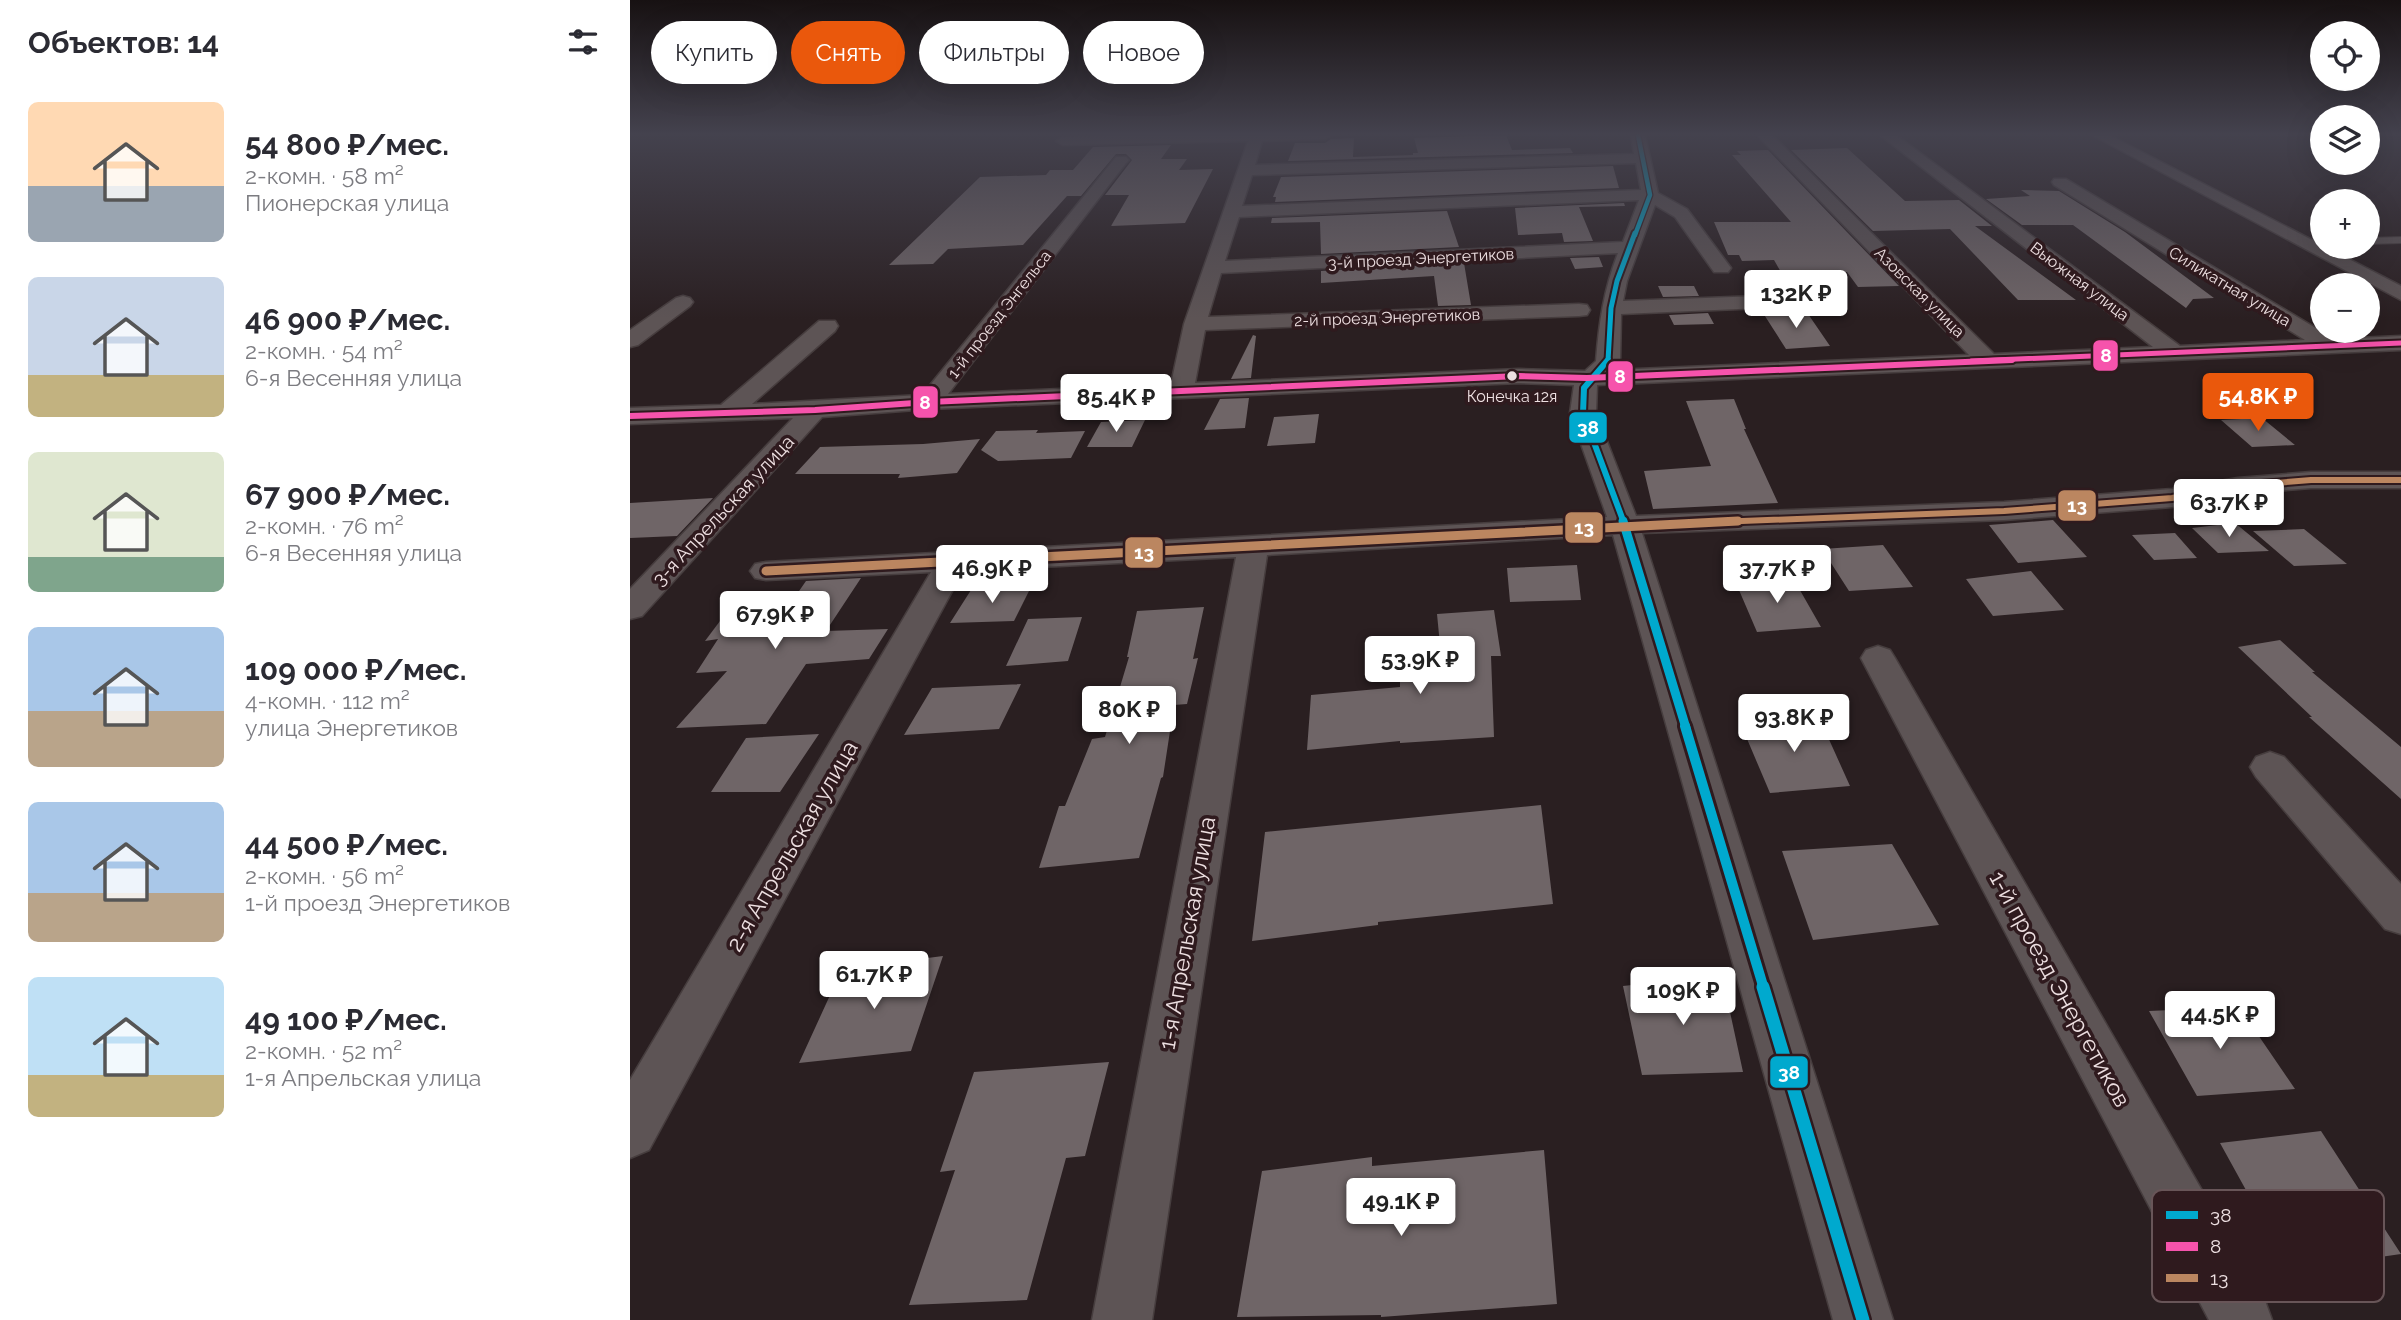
<!DOCTYPE html>
<html lang="ru">
<meta charset="utf-8">
<style>
body{margin:0;font-family:Raleway,sans-serif;background:#f7f7f7;color:#2b2b33;height:100vh;display:flex;flex-direction:column;font-size:26px;white-space:nowrap}
*{box-sizing:border-box;margin:0}
p{font-size:23px;color:#7c7c81}
.icon{flex:none;width:38px;height:38px;fill:none;stroke:currentColor;stroke-width:2;stroke-linecap:round;stroke-linejoin:round}
.map{position:relative;flex:1;overflow:hidden}
.details{display:flex;flex-direction:column;background:#fff;width:630px}
.details>*{flex:none}
.banner{position:absolute;left:21px;top:21px;width:665px;height:63px;display:flex;gap:14px}
.buttons{position:absolute;left:1680px;top:21px;display:grid;gap:14px}
.buttons a{display:grid;place-items:center;width:70px;height:70px;border-radius:50%;background:#fff;box-shadow:0 7px 28px #0002;font-size:35px}
.price{position:absolute;translate:-50% -60px;padding:0 16px;border-radius:7px;background:#fff;color:#222;font-size:23px;line-height:46px;filter:drop-shadow(0 2px 4px #0008)}
.price::after{content:'';position:absolute;left:50%;top:42px;width:21px;height:16px;margin-left:-10px;background:inherit;clip-path:polygon(0 0,100% 0,50% 100%)}
.price.active{background:#ea580c;color:#fff}
ul{padding:0;list-style:none}
li{display:flex;align-items:center;gap:21px;height:175px;padding:0 28px}
li span{display:grid;place-items:center;flex:none;width:196px;height:140px;border-radius:10px;color:#555}
li>.icon{margin-inline-start:auto}
span .icon{width:84px;height:84px;fill:#fffc;stroke-width:1}
li b{font-size:30px}
h2{display:flex;justify-content:space-between;align-items:center;height:84px;padding:0 28px;font-size:30px}
.pill{padding:0 24px;border-radius:32px;background:#fff;box-shadow:0 7px 28px #0002;font-size:24px;line-height:63px}
.pill.active{background:#ea580c;color:#fff}
main{display:flex;flex:1;min-height:0}
.map>svg:first-child{display:block}
.building{fill:#6f6567}
.lines{fill:none;stroke-linecap:round;stroke-linejoin:round}
.lane-casing{stroke:#463d3e;stroke-width:2}
.street-casing{stroke:#463d3e;stroke-width:3}
.lane{fill:#5d5455;fill-rule:evenodd}
.street{fill:#5d5455;fill-rule:evenodd}
.bus-1-far5-casing{stroke:#2f1a1e;stroke-width:7}
.bus-1-far4-casing{stroke:#2f1a1e;stroke-width:9}
.bus-1-far3-casing{stroke:#2f1a1e;stroke-width:10}
.bus-1-far2-casing{stroke:#2f1a1e;stroke-width:14}
.bus-1-far1-casing{stroke:#2f1a1e;stroke-width:16}
.bus-1-casing{stroke:#2f1a1e;stroke-width:18}
.bus-2-far1-casing{stroke:#2f1a1e;stroke-width:9}
.bus-2-casing{stroke:#2f1a1e;stroke-width:10}
.bus-3-far1-casing{stroke:#2f1a1e;stroke-width:10}
.bus-3-casing{stroke:#2f1a1e;stroke-width:14}
.bus-1-far5{stroke:#00a9ce;stroke-width:4.5}
.bus-1-far4{stroke:#00a9ce;stroke-width:5}
.bus-1-far3{stroke:#00a9ce;stroke-width:6}
.bus-1-far2{stroke:#00a9ce;stroke-width:9}
.bus-1-far1{stroke:#00a9ce;stroke-width:10}
.bus-1{stroke:#00a9ce;stroke-width:13}
.bus-2-far1{stroke:#f653ac;stroke-width:5}
.bus-2{stroke:#f653ac;stroke-width:6}
.bus-3-far1{stroke:#bb8660;stroke-width:6}
.bus-3{stroke:#bb8660;stroke-width:9}
.bus-dot{fill:#eddfe1;stroke:#2f1a1e;stroke-width:2.5}
.labels{text-anchor:middle;stroke-width:7;stroke-linejoin:round;paint-order:stroke}
.far-street-label{font-size:16px;fill:#eddfe1;stroke:#2f1a1e}
.far-bus-label{font-size:16px;fill:#eddfe1;stroke:#2f1a1e}
.street-label{font-size:19px;fill:#eddfe1;stroke:#2f1a1e}
.near-street-label{font-size:23px;fill:#eddfe1;stroke:#2f1a1e}
.key{fill:#2f1a1e;stroke:#685558;stroke-width:2}
.key-label{font-size:19px;fill:#eddfe1}
.line-badge{stroke:#2f1a1e;stroke-width:2.5}
.badge-label{font-size:19px;text-anchor:middle;font-weight:bold;fill:#fff}
</style>
<main>
<section class="details">
<h2>Объектов: 14<svg class="icon" aria-label="filters" viewBox="0 0 24 24"><path d="M4 7h16M4 17h16"/><circle cx="9" cy="7" r="2"/><circle cx="15" cy="17" r="2"/></svg></h2>
<ul>
<li><span style="background:linear-gradient(#ffd9b3 60%,#9aa5b1 0)"><svg class="icon" aria-label="home" viewBox="0 0 24 24"><path d="M3 11l9-7 9 7M6 9v11h12V9"/></svg></span><div><b>54 800 ₽/мес.</b><p>2-комн. · 58 m²</p><p>Пионерская улица</p></div></li>
<li><span style="background:linear-gradient(#c9d6e8 70%,#c2b280 0)"><svg class="icon" aria-label="home" viewBox="0 0 24 24"><path d="M3 11l9-7 9 7M6 9v11h12V9"/></svg></span><div><b>46 900 ₽/мес.</b><p>2-комн. · 54 m²</p><p>6-я Весенняя улица</p></div></li>
<li><span style="background:linear-gradient(#dfe7d0 75%,#7fa58c 0)"><svg class="icon" aria-label="home" viewBox="0 0 24 24"><path d="M3 11l9-7 9 7M6 9v11h12V9"/></svg></span><div><b>67 900 ₽/мес.</b><p>2-комн. · 76 m²</p><p>6-я Весенняя улица</p></div></li>
<li><span style="background:linear-gradient(#a9c7e8 60%,#b9a48a 0)"><svg class="icon" aria-label="home" viewBox="0 0 24 24"><path d="M3 11l9-7 9 7M6 9v11h12V9"/></svg></span><div><b>109 000 ₽/мес.</b><p>4-комн. · 112 m²</p><p>улица Энергетиков</p></div></li>
<li><span style="background:linear-gradient(#a9c7e8 65%,#b9a48a 0)"><svg class="icon" aria-label="home" viewBox="0 0 24 24"><path d="M3 11l9-7 9 7M6 9v11h12V9"/></svg></span><div><b>44 500 ₽/мес.</b><p>2-комн. · 56 m²</p><p>1-й проезд Энергетиков</p></div></li>
<li><span style="background:linear-gradient(#bfe0f5 70%,#c2b280 0)"><svg class="icon" aria-label="home" viewBox="0 0 24 24"><path d="M3 11l9-7 9 7M6 9v11h12V9"/></svg></span><div><b>49 100 ₽/мес.</b><p>2-комн. · 52 m²</p><p>1-я Апрельская улица</p></div></li>
</ul>
</section>
<div class="map">
<svg width="1771" height="1320" viewBox="0 0 1771 1320">
<rect width="100%" height="100%" fill="#2a1f21"/>
<path class="building" d="M876 135 882 150 940 148 943 153 658 161 665 143H695L701 139 724 138 723 157 783 155V153H788L784 138Z
M541 145 531 159H557L549 170 583 169 555 223 481 226 499 195H475L502 160 496 154H486L451 196H437L393 245 318 249 303 264 259 265 350 177 416 175 420 170H443L463 147Z
M1217 148 1275 201 1329 200 1362 226H1345L1446 300H1388L1320 229 1243 231 1161 150Z
M1138 150 1269 286 1228 287 1217 272 1152 274 1144 260 1112 261 1109 255H1098L1084 222H1161L1102 155H1111L1107 151Z
M983 166 989 188 645 202 646 197H643L651 177Z
M1391 190 1429 191 1495 232 1584 298 1563 299 1556 308 1443 225H1392L1356 199 1400 196Z
M994 203 995 206 949 207 963 241 934 242 932 233 888 235 885 208Z
M817 211 829 247 691 254 690 222 641 223 642 218Z
M969 257 973 267 945 269 940 258Z
M834 263 841 305 808 306 804 276 691 283V271Z
M1028 286H1064L1069 296 1033 297Z
M1176 311 1200 346 1156 349 1133 313Z
M1078 313 1084 324 1044 325 1039 315Z
M623 335 626 336 621 378 601 379Z
M619 398 615 428 574 430 590 399Z
M1104 399 1116 429H1114L1148 503 1023 509 1014 471 1081 466 1056 401Z
M689 414 685 443 637 446 644 417Z
M1632 418 1665 445 1622 447 1591 420Z
M515 420 502 447H457L471 422Z
M408 430 406 433 455 431 441 458 368 461 351 450 366 431Z
M350 439 327 473 268 478 270 474H165L190 447 293 444Z
M83 498 47 536 0 538V503Z
M1423 520 1457 557 1388 563 1359 525Z
M1605 523 1639 551 1588 553 1562 528Z
M1674 529 1717 564 1664 566 1623 531Z
M1545 533 1567 558 1524 560 1502 535Z
M1253 545 1283 587 1219 591 1192 549Z
M947 565 951 600 880 602 877 568Z
M1401 571 1434 610 1363 616 1336 579Z
M231 578 196 631 258 629 239 659 176 664 136 724 46 728 97 671 66 673 88 639 75 641 108 597 167 594 176 581Z
M1163 578 1191 627 1127 632 1106 583Z
M401 587 384 621 320 623 341 590Z
M574 607 563 659 568 658 557 704 544 705 533 777 531 778 509 858 409 868 429 806H435L462 739 475 737 499 657H497L507 611Z
M864 610 871 656H861L864 737 770 743V741L677 750 681 695 770 687V678L813 676 807 614Z
M452 617 438 661 376 666 398 619Z
M1650 640 1685 672H1682L1771 747V799L1679 717H1682L1608 647Z
M391 684 369 729 274 735 302 688Z
M1188 715 1220 786 1140 793 1109 720Z
M189 734 150 792H81L116 738Z
M911 805 923 904 748 922V925L622 941 635 832Z
M1262 844 1309 925 1183 940 1152 851Z
M313 956 281 1051 169 1063 212 969Z
M1092 975 1113 1072 1012 1075 993 986Z
M1609 1007 1665 1089 1567 1096 1519 1011Z
M479 1062 455 1156 436 1158 397 1300 279 1305 325 1170 310 1172 344 1072Z
M1691 1131 1771 1254 1660 1270 1590 1143Z
M914 1150 927 1304 751 1317V1315L607 1317 632 1171 742 1157V1166Z"/>
<g class="lines">
<g class="lane-casing">
<path id="lane" d="M1771 237V243L1738 244V238Z
M1692 238V244L1672 245 1667 242Z"/>
</g>
<g class="street-casing">
<path id="street" d="M521 135H702L695 139 632 141 625 165 1004 154 1001 135H1015L1028 193 1057 209 1101 268 1098 272H1084L1045 217 1025 205 997 281 993 301 1157 295 1164 297 1167 301 1164 305 1157 307 991 314 990 363 984 370 1339 355 1127 135H1142L1364 354 1523 347 1250 135H1266L1550 346 1675 340 1424 185 1422 182 1424 179H1436L1704 339 1771 336V350L967 385 966 413 1006 516 1374 502 1542 489 1608 478 1681 472H1771V488H1681L1608 494 1542 507 1374 520 1012 533 1263 1320H1203L983 535 637 555 522 1320H462L606 557 333 571 19 1150 0 1158V1080L301 572 136 580 125 578 120 571 125 564 136 562 977 517 940 413 944 385 889 383 299 409 192 417 12 616 0 619V589L163 418 0 424V408L91 405 189 321H205L208 326 205 331 122 404 292 395 486 157H496L499 160 496 163 318 394 541 384 554 324 618 141 433 145 426 141 433 137ZM1006 163 1011 190 612 206 622 175ZM1009 200 993 242 595 261 609 217ZM988 253C974 289 969 322 966 361L955 371 889 369 565 383 575 330 949 316 957 315 960 310 957 305 949 304 578 317 591 273Z
M1462 135H1479L1771 286V300Z
M53 296 60 298 63 302 60 306 8 345 0 347V330L46 298Z
M1248 646 1260 650 1265 658 1634 1298 1642 1320H1579L1231 658 1236 650Z
M1640 752 1654 757 1771 884V934L1755 929 1626 777 1620 767 1626 757Z"/>
</g>
<use href="#lane" class="lane"/>
<use href="#street" class="street"/>
<g class="bus-1-far5-casing">
<path id="bus-1-far5" d="M1005 235 1020 195 1008 135"/>
</g>
<g class="bus-1-far4-casing">
<path id="bus-1-far4" d="M978 361 981 308 987 281 1005 233"/>
</g>
<g class="bus-1-far3-casing">
<path id="bus-1-far3" d="M978 360 954 388 953 413 994 523"/>
</g>
<g class="bus-1-far2-casing">
<path id="bus-1-far2" d="M993 521 1056 728"/>
</g>
<g class="bus-1-far1-casing">
<path id="bus-1-far1" d="M1055 726 1134 989"/>
</g>
<g class="bus-1-casing">
<path id="bus-1" d="M1133 987 1233 1320"/>
</g>
<g class="bus-2-far1-casing">
<path id="bus-2-far1" d="M1341 361 1771 343"/>
</g>
<g class="bus-2-casing">
<path id="bus-2" d="M0 416 185 410 299 402 889 376 957 378 1382 360"/>
</g>
<g class="bus-3-far1-casing">
<path id="bus-3-far1" d="M1061 523 1374 511 1542 498 1608 486 1681 480H1771"/>
</g>
<g class="bus-3-casing">
<path id="bus-3" d="M136 571 1108 521"/>
</g>
<use href="#bus-1-far5" class="bus-1-far5"/>
<use href="#bus-1-far4" class="bus-1-far4"/>
<use href="#bus-1-far3" class="bus-1-far3"/>
<use href="#bus-1-far2" class="bus-1-far2"/>
<use href="#bus-1-far1" class="bus-1-far1"/>
<use href="#bus-1" class="bus-1"/>
<use href="#bus-2-far1" class="bus-2-far1"/>
<use href="#bus-2" class="bus-2"/>
<use href="#bus-3-far1" class="bus-3-far1"/>
<use href="#bus-3" class="bus-3"/>
</g>
<linearGradient id="sky" x2="0" y2="1"><stop stop-color="#171112"/><stop offset="0.42" stop-color="#44424e"/><stop offset="1" stop-color="#44424e" stop-opacity="0"/></linearGradient>
<rect width="1771" height="319" fill="url(#sky)"/>
<circle class="bus-dot" cx="882" cy="376" r="6"/>
<g class="labels">
<g class="far-street-label">
<text transform="translate(791 258) rotate(-3)" y="6">3-й проезд Энергетиков</text>
<text transform="translate(1450 281) rotate(37)" y="6">Вьюжная улица</text>
<text transform="translate(1600 286) rotate(31)" y="6">Силикатная улица</text>
<text transform="translate(1290 292) rotate(45)" y="6">Азовская улица</text>
<text transform="translate(369 314) rotate(-52)" y="6">1-й проезд Энгельса</text>
<text transform="translate(757 317) rotate(-2)" y="6">2-й проезд Энергетиков</text>
</g>
<g class="far-bus-label">
<text x="882" y="402">Конечка 12я</text>
</g>
<g class="street-label">
<text transform="translate(93 510) rotate(-47)" y="7">3-я Апрельская улица</text>
</g>
<g class="near-street-label">
<text transform="translate(162 846) rotate(-60)" y="8">2-я Апрельская улица</text>
<text transform="translate(557 933) rotate(-80)" y="8">1-я Апрельская улица</text>
<text transform="translate(1430 989) rotate(61)" y="8">1-й проезд Энергетиков</text>
</g>
</g>
<rect x="1522" y="1190" width="232" height="112" rx="10" class="key"/>
<rect x="1536" y="1211" width="32" height="8" fill="#00a9ce"/>
<rect x="1536" y="1242" width="32" height="9" fill="#f653ac"/>
<rect x="1536" y="1274" width="32" height="8" fill="#bb8660"/>
<g class="key-label">
<text x="1580" y="1222">38</text>
<text x="1580" y="1253">8</text>
<text x="1580" y="1285">13</text>
</g>
<g class="line-badge">
<rect x="1462" y="339" width="27" height="33" rx="7" fill="#f653ac"/>
<rect x="977" y="360" width="27" height="33" rx="7" fill="#f653ac"/>
<rect x="282" y="385" width="27" height="34" rx="7" fill="#f653ac"/>
<rect x="938" y="411" width="40" height="33" rx="7" fill="#00a9ce"/>
<rect x="1427" y="489" width="40" height="33" rx="7" fill="#bb8660"/>
<rect x="934" y="511" width="40" height="33" rx="7" fill="#bb8660"/>
<rect x="494" y="536" width="40" height="33" rx="7" fill="#bb8660"/>
<rect x="1139" y="1055" width="40" height="34" rx="7" fill="#00a9ce"/>
</g>
<g class="badge-label">
<text x="1476" y="362">8</text>
<text x="990" y="383">8</text>
<text x="295" y="409">8</text>
<text x="958" y="434">38</text>
<text x="1447" y="512">13</text>
<text x="954" y="534">13</text>
<text x="514" y="559">13</text>
<text x="1159" y="1079">38</text>
</g>
</svg>
<div class="buttons">
<a><svg class="icon" aria-label="locate" viewBox="0 0 24 24"><circle cx="12" cy="12" r="6"/><path d="M12 2v4M12 18v4M2 12h4M18 12h4"/></svg></a>
<a><svg class="icon" aria-label="layers" viewBox="0 0 24 24"><path d="M12 4l9 5-9 5-9-5zM3 14l9 5 9-5"/></svg></a>
<a>+</a>
<a>−</a>
</div>
<b class="price" style="left:1166px;top:330px">132K ₽</b>
<b class="price active" style="left:1628px;top:433px">54.8K ₽</b>
<b class="price" style="left:486px;top:434px">85.4K ₽</b>
<b class="price" style="left:1599px;top:539px">63.7K ₽</b>
<b class="price" style="left:362px;top:605px">46.9K ₽</b>
<b class="price" style="left:1147px;top:605px">37.7K ₽</b>
<b class="price" style="left:145px;top:651px">67.9K ₽</b>
<b class="price" style="left:790px;top:696px">53.9K ₽</b>
<b class="price" style="left:499px;top:746px">80K ₽</b>
<b class="price" style="left:1164px;top:754px">93.8K ₽</b>
<b class="price" style="left:244px;top:1011px">61.7K ₽</b>
<b class="price" style="left:1053px;top:1027px">109K ₽</b>
<b class="price" style="left:1590px;top:1051px">44.5K ₽</b>
<b class="price" style="left:771px;top:1238px">49.1K ₽</b>
<div class="banner">
<a class="pill">Купить</a>
<a class="pill active">Снять</a>
<a class="pill">Фильтры</a>
<a class="pill">Новое</a>
</div>
</div>
</main>
